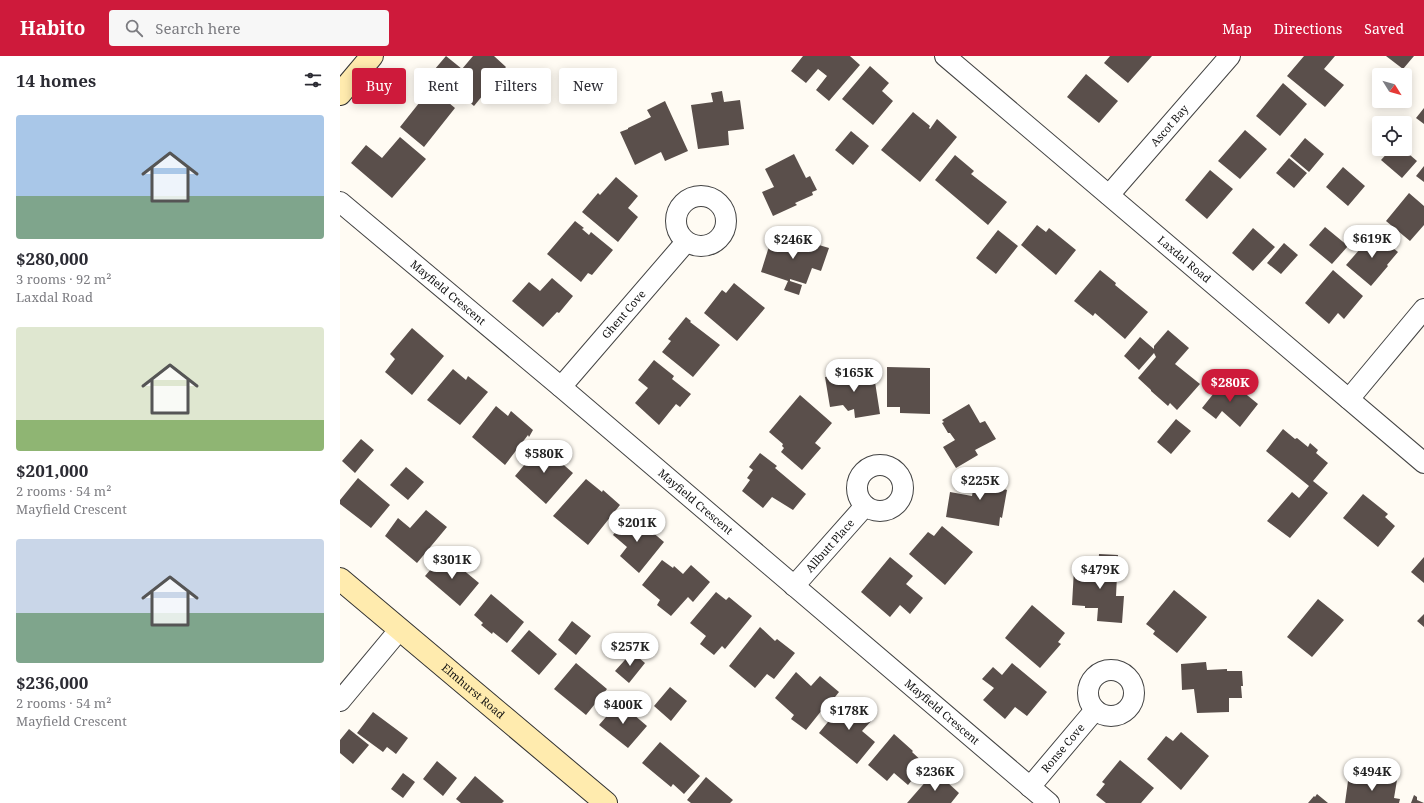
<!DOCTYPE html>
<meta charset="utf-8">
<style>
body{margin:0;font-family:"Noto Serif",serif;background:#f7f7f7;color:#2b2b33;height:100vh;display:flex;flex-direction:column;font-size:15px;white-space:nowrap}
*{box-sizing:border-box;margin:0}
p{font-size:13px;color:#7c7c81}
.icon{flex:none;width:22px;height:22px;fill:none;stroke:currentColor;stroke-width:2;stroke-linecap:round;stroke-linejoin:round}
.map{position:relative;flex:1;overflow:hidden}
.details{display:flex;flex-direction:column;background:#fff;width:340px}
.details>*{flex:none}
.banner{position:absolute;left:12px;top:12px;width:380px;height:36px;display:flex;gap:8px}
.needle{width:26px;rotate:127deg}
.controls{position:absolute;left:1032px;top:12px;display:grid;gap:8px}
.controls a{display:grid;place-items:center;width:40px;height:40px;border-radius:4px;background:#fff;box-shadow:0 2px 10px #0003;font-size:20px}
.price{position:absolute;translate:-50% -34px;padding:0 9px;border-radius:14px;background:#fff;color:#222;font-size:13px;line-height:26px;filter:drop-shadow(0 1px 2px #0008)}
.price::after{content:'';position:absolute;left:50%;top:24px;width:12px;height:9px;margin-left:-6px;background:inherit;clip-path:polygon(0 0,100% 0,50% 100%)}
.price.current{background:#ce1a3b;color:#fff}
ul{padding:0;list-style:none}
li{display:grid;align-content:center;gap:8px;height:212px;padding:0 16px}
li span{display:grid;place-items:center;height:124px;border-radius:4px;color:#555}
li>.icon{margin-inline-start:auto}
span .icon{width:72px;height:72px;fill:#fffc;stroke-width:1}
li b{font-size:17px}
h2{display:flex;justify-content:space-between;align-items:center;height:48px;padding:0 16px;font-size:17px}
.pill{padding:0 14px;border-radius:4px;background:#fff;box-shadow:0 2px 10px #0003;font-size:14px;line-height:36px}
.pill.current{background:#ce1a3b;color:#fff}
header{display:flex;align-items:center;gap:24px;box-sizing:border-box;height:56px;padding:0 20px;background:#ce1a3b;color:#fff}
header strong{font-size:19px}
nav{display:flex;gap:22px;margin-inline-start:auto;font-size:14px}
.search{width:280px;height:36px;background:#f7f7f7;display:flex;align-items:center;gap:10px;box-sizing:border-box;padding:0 14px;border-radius:4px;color:#7c7c81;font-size:15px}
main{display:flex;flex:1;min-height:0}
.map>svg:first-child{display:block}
.building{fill:#5a4f4b}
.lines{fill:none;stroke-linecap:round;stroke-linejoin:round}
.street-casing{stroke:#434343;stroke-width:22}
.secondary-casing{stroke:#323232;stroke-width:24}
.street{stroke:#fff;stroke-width:20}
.secondary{stroke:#ffebae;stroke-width:22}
.labels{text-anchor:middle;stroke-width:4;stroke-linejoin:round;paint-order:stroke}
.street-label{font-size:11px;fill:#101010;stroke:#fff}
</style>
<header>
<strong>Habito</strong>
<div class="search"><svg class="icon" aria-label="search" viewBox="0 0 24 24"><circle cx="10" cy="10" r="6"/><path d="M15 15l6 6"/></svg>Search here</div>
<nav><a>Map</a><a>Directions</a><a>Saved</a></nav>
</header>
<main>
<section class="details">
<h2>14 homes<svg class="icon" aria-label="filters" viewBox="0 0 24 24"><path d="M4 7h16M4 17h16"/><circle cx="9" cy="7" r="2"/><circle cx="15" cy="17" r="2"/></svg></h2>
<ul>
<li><span style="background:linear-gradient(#a9c7e8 65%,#7fa58c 0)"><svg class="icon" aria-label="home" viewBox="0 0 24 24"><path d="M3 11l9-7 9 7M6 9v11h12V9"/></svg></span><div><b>$280,000</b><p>3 rooms · 92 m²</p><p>Laxdal Road</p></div></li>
<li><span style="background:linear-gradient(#dfe7d0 75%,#8fb573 0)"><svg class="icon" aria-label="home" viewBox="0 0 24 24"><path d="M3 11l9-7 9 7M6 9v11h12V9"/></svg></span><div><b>$201,000</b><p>2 rooms · 54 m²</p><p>Mayfield Crescent</p></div></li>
<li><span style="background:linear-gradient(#c9d6e8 60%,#7fa58c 0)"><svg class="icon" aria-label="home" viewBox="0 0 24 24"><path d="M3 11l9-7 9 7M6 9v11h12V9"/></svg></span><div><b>$236,000</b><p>2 rooms · 54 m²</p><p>Mayfield Crescent</p></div></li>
</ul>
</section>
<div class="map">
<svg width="1084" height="747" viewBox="0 0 1084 747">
<rect width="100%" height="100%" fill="#fffbf3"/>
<path class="building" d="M106 0 122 13 133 0H154L166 11 134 50 114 33 110 37 89 20Z
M463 0H510L520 9 489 45 476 34 487 20 478 13 466 27 451 15Z
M770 0H812L788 27 764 7Z
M964 0H995L984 13 1004 29 985 51 947 20Z
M1046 0H1074L1063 13Z
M530 10 549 27 542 35 553 45 533 69 502 43Z
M746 18 778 45 759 67 727 41Z
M943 27 967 48 940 80 916 60Z
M91 32 115 52 84 91 60 71Z
M382 35 384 46 400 44 404 73 388 75 389 89 358 93 351 49 373 46 371 37Z
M325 45 348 95 325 105 321 96 295 109 280 76 288 73V72L311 61 307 54Z
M1084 52V68L1076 62Z
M573 56 590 70 589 72 590 73 597 63 617 81 580 126 541 94Z
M905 74 927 93 900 123 878 105Z
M511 75 529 90 513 109 495 94Z
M60 81 86 103 52 142 11 107 26 89 42 102Z
M965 82 984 98 969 116 950 100Z
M1051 93H1063L1077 105 1062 122 1041 104Z
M454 98 466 122 470 120 477 134 472 136 473 139 455 147 457 149 433 160 422 136 434 131 425 113Z
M615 99 634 115 631 118 667 146 648 169 595 124Z
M949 102 967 117 954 132 936 117Z
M1084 110V126L1076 120Z
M1003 111 1025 130 1008 150 986 131Z
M870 114 893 133 867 163 845 144Z
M276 121 298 140 288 152 298 161 278 186 242 156 258 137 260 139Z
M1069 137 1084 150V169L1070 185 1046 165Z
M235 165 244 172 242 173 249 179 251 176 273 194 252 219 248 217 241 226 207 198Z
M697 169 706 176 709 172 736 194 716 219 681 189Z
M985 171 1008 190 992 208 969 189Z
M913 172 935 191 913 215 892 197Z
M658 174 678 190 656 218 636 202Z
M438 175 479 188V189L489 192 481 215 472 212 466 228 450 223V225L462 229 459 239 444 234 448 225 421 216 431 184 435 185Z
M1034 177 1058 196 1047 209 1048 210 1031 230 1006 209Z
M944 187 958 199 941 218 927 207Z
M760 214 776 227 775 229 808 256 785 283 755 257 753 260 734 245Z
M993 214 1023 240 1004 263 998 257 989 268 965 247Z
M212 222 233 240 219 257 217 256 203 271 172 245 189 226 200 235Z
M394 227 425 252 397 285 364 257 382 234 386 237Z
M346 261 351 265 350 266 380 289 353 321 322 296 331 285 328 283Z
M72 272 104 300 72 339 45 316 55 303 50 298Z
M828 274 849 292 835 308 860 328 837 354 830 347 828 350 811 335V334L798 322 816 301 814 297 799 314 784 300 800 281 814 293V290Z
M314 304 334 320 332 323 351 338 340 351 336 348 319 369 295 347 308 332 298 324Z
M547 311 590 312V358L560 357V351H547Z
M113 313 126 324 128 320 148 336 120 369 87 344Z
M533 313 540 358 515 362 514 353 508 355 503 349 490 351 485 321Z
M886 322 918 348 900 371 882 355 876 363 862 352Z
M460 339 492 367 475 387 481 392 462 414 441 396 444 392 442 390 443 388 429 376Z
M629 348 640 367 645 365 656 383 635 394 638 399 616 412 603 391 615 384 610 377H608L602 367 604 366 602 364Z
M156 350 168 360 171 355 193 374 189 381 188 379 165 409 132 381Z
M836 363 851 375 831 398 817 386Z
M943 373 955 383 957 382 968 391 970 387 978 394 976 397 988 407 973 425 988 437 950 482 927 465 952 436 959 442 969 430 926 395Z
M21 383 34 394 15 417 2 405Z
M201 389 233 417 206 448 175 420Z
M420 397 437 410 435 412 466 438 453 454 432 441 423 452 402 435 410 424 407 422 413 414 409 411Z
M66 411 84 426 68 444 50 429Z
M636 416 666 422 664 433 667 434 662 462 660 461 659 470 606 461 610 436 632 440Z
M18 422 50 449 31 472 0 448V444Z
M246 423 262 436 263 434 280 449 248 489 213 460Z
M1023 438 1048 458 1045 461 1055 470 1038 491 1003 462Z
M86 454 107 471 77 507 45 480 58 462 70 472Z
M290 457 324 486 299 517 280 500 287 491 273 479Z
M602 470 633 496 605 529 569 498 588 476 594 480Z
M104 498 139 527 120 550 85 520Z
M759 498 778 499 776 540H784L782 567 757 565 758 552H745V550L732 549 734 513 758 514Z
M550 501 573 520 566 528 583 542 570 558 560 549 550 561 521 536Z
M1084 501V527L1071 516Z
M322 504 333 512 334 510 343 518 351 509 370 526 353 546 348 541 331 560 317 549 320 544 302 529Z
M834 534 867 561 837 597 813 578 815 575 806 568Z
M376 536 386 544 389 541 412 560 385 593 382 590 374 599 360 588 366 580 350 567Z
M151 538 184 566 167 587 153 576 152 578 141 569 143 567 134 559Z
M978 543 1004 564 972 601 947 581Z
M692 549 725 577 718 586 721 588 700 612 665 582Z
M1084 558V571L1077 565Z
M232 565 251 580 236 599 218 584Z
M420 571 435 585 437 583 455 597 434 623 427 618 415 632 389 610Z
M189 574 217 598 199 619 171 595Z
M292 596 305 607 289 627 275 615Z
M866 606 867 614 887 613V615H902L903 630H901L902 642H889V656L857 657 854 633 842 634 841 608Z
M236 607 267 633 246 659 214 633Z
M672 607 707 636 687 660 675 651 665 663 643 644 654 632 642 623 653 611 662 619Z
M456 616 471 630 480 620 499 636 483 656 482 654 466 674 451 663 454 659 435 642Z
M330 631 347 645 331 665 314 650Z
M508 641 533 663 522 675 535 686 517 708 479 677Z
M279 646 307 670 288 692 259 669Z
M33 656 68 682 56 698 47 691 43 696 17 677Z
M9 673 29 689 13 708 0 697V684Z
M841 676 869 700 841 734 807 703 826 680 833 685Z
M554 678 573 695 572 696 585 708 568 729 554 717 547 725 528 709Z
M320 686 360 720 344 738 333 728 331 731 302 707Z
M780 704 814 732 801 747H766L756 739 765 728 762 726Z
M97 705 117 722 103 740 83 723Z
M595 715 619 737 611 747H567Z
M63 717 75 726 63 742 51 733Z
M135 720 164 745 162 747H121L116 743Z
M366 721 393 744 390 747H351L347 744Z
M1033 721 1057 724 1054 742 1060 743 1059 747H1005L1008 725 1032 727Z
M977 738 988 747H968L974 740 975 741Z
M1074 739 1077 741V744L1084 747H1071Z"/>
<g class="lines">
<g class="street-casing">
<g id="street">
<path id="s1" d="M605 0 1084 407"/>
<path id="s2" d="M769 139 890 0"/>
<circle cx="361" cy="165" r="25"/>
<path id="s3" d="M0 146 221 331 709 747"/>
<path id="s4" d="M221 331 346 186"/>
<path d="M1009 343 1084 253"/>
<circle cx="540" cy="432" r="23"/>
<path id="s5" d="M454 530 525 450"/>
<circle cx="771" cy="637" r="23"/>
<path d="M0 645 60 573"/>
<path id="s6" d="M690 731 755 654"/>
</g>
</g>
<g class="secondary-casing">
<g id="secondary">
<path d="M0 38 32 0"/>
<path id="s7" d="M0 523 266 747"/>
</g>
</g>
<use href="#street" class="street"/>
<use href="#secondary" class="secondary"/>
</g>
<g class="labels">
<g class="street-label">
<text dy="4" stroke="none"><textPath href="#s2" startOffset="92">Ascot Bay</textPath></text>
<text dy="4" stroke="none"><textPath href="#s1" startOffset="314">Laxdal Road</textPath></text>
<text dy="4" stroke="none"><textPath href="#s3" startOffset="141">Mayfield Crescent</textPath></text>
<text dy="4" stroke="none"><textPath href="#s4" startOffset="96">Ghent Cove</textPath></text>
<text dy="4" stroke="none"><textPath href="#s3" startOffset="465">Mayfield Crescent</textPath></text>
<text dy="4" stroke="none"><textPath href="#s5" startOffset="54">Allbutt Place</textPath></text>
<text dy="4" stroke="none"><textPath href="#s7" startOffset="174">Elmhurst Road</textPath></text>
<text dy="4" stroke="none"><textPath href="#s3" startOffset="789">Mayfield Crescent</textPath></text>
<text dy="4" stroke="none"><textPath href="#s6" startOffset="51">Ronse Cove</textPath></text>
</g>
</g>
</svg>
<div class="controls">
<a><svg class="needle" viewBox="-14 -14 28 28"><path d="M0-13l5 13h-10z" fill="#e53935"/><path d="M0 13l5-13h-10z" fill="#7c7c81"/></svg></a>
<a><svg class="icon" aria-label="locate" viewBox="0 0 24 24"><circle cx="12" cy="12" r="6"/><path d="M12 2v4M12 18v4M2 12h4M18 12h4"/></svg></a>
</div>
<b class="price" style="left:1032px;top:203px">$619K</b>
<b class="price" style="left:453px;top:204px">$246K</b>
<b class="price" style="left:514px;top:337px">$165K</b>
<b class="price current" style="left:890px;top:347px">$280K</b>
<b class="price" style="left:204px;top:418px">$580K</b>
<b class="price" style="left:640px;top:445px">$225K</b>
<b class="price" style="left:297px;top:487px">$201K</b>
<b class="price" style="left:112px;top:524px">$301K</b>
<b class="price" style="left:760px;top:534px">$479K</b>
<b class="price" style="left:290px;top:611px">$257K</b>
<b class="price" style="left:283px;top:669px">$400K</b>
<b class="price" style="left:509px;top:675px">$178K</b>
<b class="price" style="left:595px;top:736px">$236K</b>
<b class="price" style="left:1032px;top:736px">$494K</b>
<div class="banner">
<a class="pill current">Buy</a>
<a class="pill">Rent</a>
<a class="pill">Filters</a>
<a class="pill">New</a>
</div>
</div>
</main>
